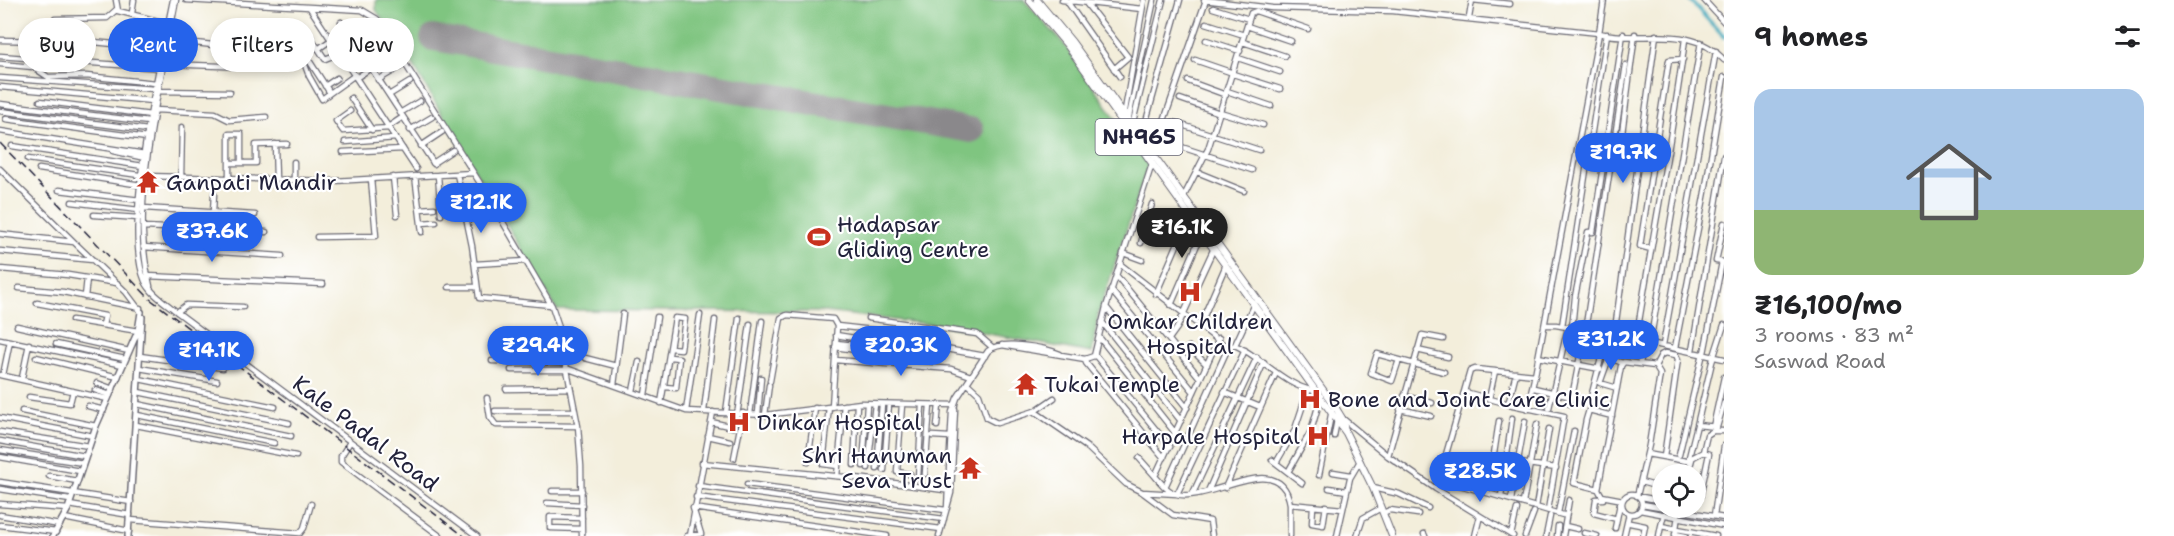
<!DOCTYPE html>
<meta charset="utf-8">
<style>
body{margin:0;font-family:"Shantell Sans",sans-serif;background:#f2f2f2;color:#202124;height:100vh;display:flex;flex-direction:column;font-size:22px;white-space:nowrap}
*{box-sizing:border-box;margin:0}
p{font-size:20px;color:#757577}
.icon{flex:none;width:33px;height:33px;fill:none;stroke:currentColor;stroke-width:2;stroke-linecap:round;stroke-linejoin:round}
.map{position:relative;flex:1;overflow:hidden}
.details{display:flex;flex-direction:column;background:#fff;width:450px}
.details>*{flex:none}
.banner{position:absolute;left:18px;top:18px;width:570px;height:54px;display:flex;gap:12px}
.controls{position:absolute;left:1652px;top:464px;display:grid;gap:12px}
.controls a{display:grid;place-items:center;width:54px;height:54px;border-radius:50%;background:#fff;box-shadow:0 3px 9px #0003;font-size:30px}
.price{position:absolute;translate:-50% -51px;padding:0 14px;border-radius:21px;background:#2563eb;color:#fff;font-size:20px;line-height:39px;filter:drop-shadow(0 2px 3px #0008)}
.price::after{content:'';position:absolute;left:50%;top:36px;width:18px;height:14px;margin-left:-9px;background:inherit;clip-path:polygon(0 0,100% 0,50% 100%)}
.price.on{background:#222;color:#fff}
ul{padding:0;list-style:none}
li{display:grid;align-content:center;gap:12px;height:318px;padding:0 30px}
li+li{border-top:2px solid #e0e0e0}
li span{display:grid;place-items:center;height:186px;border-radius:18px;color:#555}
li>.icon{margin-inline-start:auto}
span .icon{width:108px;height:108px;fill:#fffc;stroke-width:1}
li b{font-size:26px}
h2{display:flex;justify-content:space-between;align-items:center;height:72px;padding:0 30px;font-size:26px}
.tag{padding:0 21px;border-radius:27px;background:#fff;box-shadow:0 3px 9px #0003;font-size:21px;line-height:54px}
.tag.on{background:#2563eb;color:#fff}
main{display:flex;flex:1;min-height:0}
.map>svg:first-child{display:block}
.grass{fill:#7fc580;stroke:#50745e;stroke-width:1.5}
.lines{fill:none;stroke-linecap:round;stroke-linejoin:round}
.canal{stroke:#3eaabe;stroke-width:4}
.runway{stroke:#8a888b;stroke-width:26}
.minor-casing{stroke:#6b6973;stroke-width:7}
.major-casing{stroke:#6b6973;stroke-width:8}
.highway-casing{stroke:#6b6973;stroke-width:8}
.minor{stroke:#fff;stroke-width:4.5}
.major{stroke:#fff;stroke-width:5}
.highway{stroke:#fff;stroke-width:6}
.rail{stroke:#22223b;stroke-width:1.5;stroke-dasharray:9 4.5;stroke-linecap:butt}
.labels{text-anchor:middle;stroke-width:4.5;stroke-linejoin:round;paint-order:stroke}
.shield{fill:#fff;stroke:#646476;stroke-width:1.5}
.shield-label{font-size:21px;font-weight:bold;fill:#22223b}
.poi-label{font-size:22px;fill:#22223b;stroke:#fff;text-anchor:start}
.street-label{font-size:22px;fill:#22223b;stroke:#fff}
</style>
<main>
<div class="map">
<svg width="1724" height="536" viewBox="0 0 1724 536">
<rect width="100%" height="100%" fill="#fff"/>
<filter id="ink" filterUnits="userSpaceOnUse"><feTurbulence type="fractalNoise" baseFrequency=".0167" numOctaves="2"/><feDisplacementMap in="SourceGraphic" scale="12" xChannelSelector="R" yChannelSelector="G"/><feConvolveMatrix kernelMatrix="1 2 1 2 8 2 1 2 1" color-interpolation-filters="sRGB"/></filter>
<filter id="wash" filterUnits="userSpaceOnUse"><feTurbulence type="fractalNoise" baseFrequency=".008" numOctaves="4" result="noise"/><feDisplacementMap in="SourceGraphic" scale="24" xChannelSelector="R" yChannelSelector="G"/><feGaussianBlur stdDeviation="1.35" result="paint"/><feColorMatrix in="noise" values="0 0 0 0 0 0 0 0 0 0 0 0 0 0 0 0 0 1.4 0 .05"/><feComposite in="paint" operator="in"/></filter>
<g filter="url(#wash)">
<rect width="100%" height="100%" fill="#f3eedb"/>
<path class="grass" d="M376 0H1024L1064 44 1148 165 1098 315 1092 353 946 326 825 312 557 310 413 65 376 10Z"/>
<g class="lines">
<path class="canal" d="M1690 0 1724 37"/>
<path class="runway" d="M433 38 971 130"/>
</g>
</g>
<g filter="url(#ink)">
<g class="lines">
<g class="minor-casing">
<path id="minor" d="M116 0 118 11 170 24
M173 0C161 61 121 227 145 281 151 294 166 303 177 312L477 536
M186 0 362 10 377 19 483 188 552 306 558 324 578 426 581 466 582 536
M1062 0 1142 9
M1066 0 1120 77
M1204 0 1272 8 1393 11 1599 33 1535 375 1475 369 1470 371 1436 489
M1472 0 1510 4
M1604 0 1599 33C1641 44 1690 22 1724 60
M1704 0 1724 22
M1086 3 1128 57 1114 69
M310 8 416 169
M1213 8 1249 19
M132 13 134 0
M1469 18 1472 0
M55 19 107 18 116 10
M341 22 434 164
M1206 23 1244 35
M1247 26 1291 41
M304 27 325 59 340 53
M146 37 165 41
M294 37 330 93 355 75
M0 40 94 42 163 49
M168 40 240 48
M1206 40 1240 51
M1243 42 1285 56
M357 46 379 32
M299 49 309 76 322 99 330 93
M318 49 331 40
M0 56 159 68
M165 57 176 0
M1238 58 1280 72
M1195 60 1233 73
M368 63 389 50
M0 64 33 67 48 77 86 76 156 83
M163 64 278 68
M1233 74 1280 89
M0 78 155 89
M356 78 371 68
M378 80 400 67
M1188 81 1226 95
M325 86 337 78
M0 87 153 101
M157 91 230 92
M1227 91 1271 106
M389 95 410 82
M351 98 372 130
M1180 99 1220 113
M40 101 151 115
M0 104 149 122
M155 110 215 113 229 120 266 117
M0 111 148 130
M350 111 336 121 343 131 389 128
M1220 112 1263 125
M400 113 420 101
M1124 116 1144 0
M6 119 147 138
M1128 121 1154 0
M1173 122 1259 150
M1132 126 1163 0
M388 127 403 117
M410 130 432 117
M0 131 145 154
M1141 139 1180 0
M1621 141 1635 34
M345 142 396 138
M1166 142 1252 170
M275 144 276 179
M12 146 143 166
M421 146 442 132
M113 151 145 158
M343 152 403 149
M1152 155 1206 0
M28 159 146 176 334 181 473 173
M294 162V180
M229 163H241V134H229V178
M241 163H256V145L287 144
M433 163 453 150
M0 169 74 242
M39 169 141 185
M1197 172 1244 191
M457 174 472 246 479 298 551 305
M438 175 441 215
M415 176 422 232
M181 177 182 127
M393 177 397 215
M59 190 140 200
M1183 198 1208 149 1251 13 1256 11 1308 29
M72 202 139 210
M144 208 255 215
M420 209 434 208
M213 212 214 194
M94 215 139 218
M467 220 481 217 478 197
M421 223 436 222
M1724 223 1716 261 1724 262
M143 227 266 232
M0 234 74 242 126 292 141 312
M317 237 376 236 371 179
M1141 243 1152 204
M143 247 282 256
M1651 249 1640 246 1669 60 1683 59
M0 251 93 260
M1123 253 1142 260
M475 264 526 261
M1120 264 1228 348 1235 345C1263 358 1284 386 1315 391
M0 269 68 275 117 283
M1116 275 1200 378
M147 276 323 284
M150 286C133 217 149 140 162 71
M449 287H477
M19 288 63 292 140 308
M1111 290 1194 392
M1156 294 1190 215
M85 297 87 278
M37 303 105 316 103 325
M1171 305 1202 233
M1106 307 1187 408
M177 312 186 305 243 307
M868 318 977 334 992 347
M72 320 138 331
M1102 322 1181 421
M1200 325 1226 265
M1545 325H1556L1622 337 1724 359
M1724 325 1712 362 1697 425 1717 427 1724 403
M17 326 129 351
M837 326 925 336 940 348 985 356
M1562 326 1607 34
M1572 328 1575 297 1588 232H1593L1623 34
M836 335 934 351
M1607 335 1590 401 1572 397 1585 331 1626 65
M1614 336 1656 35
M511 337 561 338
M1099 337 1176 434
M1219 338 1155 476C1161 483 1167 491 1176 494 1210 504 1281 447 1290 504
M0 339 123 365
M1169 339 1177 328 1214 248
M1636 340C1652 239 1672 140 1685 39
M1638 342 1643 345 1640 364
M836 343 906 351 904 366
M1650 343 1701 42
M56 344 125 359
M1002 345 1085 359 1094 356 1106 307 1152 164
M1235 345 1254 304
M1663 345 1716 51
M835 347 905 357
M1675 348 1705 192 1724 77
M1417 350 1448 357
M499 351H563
M1692 351 1724 156
M1704 353 1722 262
M1181 354 1189 347 1207 365
M1095 355 1170 447
M140 356 223 368
M36 357 118 377
M1538 357 1600 369
M585 358 616 366
M1613 358 1617 340H1623
M1085 359 1086 363 1164 458
M835 360 951 369 971 376
M1399 360 1392 381 1371 373 1377 354 1444 372
M492 361 565 363
M1655 366 1660 374 1649 445 1637 496 1662 501
M1655 366 1661 355 1665 353 1676 355 1678 359 1664 457
M139 368 217 381
M566 368 686 411 765 415 861 403 955 405
M511 370H566
M0 375 108 399
M3 375 10 341
M22 378 29 344
M139 379 275 407
M770 381 781 318 787 315 833 319 837 326 832 407
M97 383 113 389
M967 383 979 394 987 418 997 423 1035 411 1054 398
M614 385 623 314
M665 387 676 388 679 358 670 357
M1534 388 1572 397 1570 404
M1617 388 1600 383 1609 358 1623 363
M506 389 570 388
M95 390 110 395
M633 391 639 362
M138 392 289 423
M1224 392 1260 407
M1465 392 1508 404 1516 373
M645 395 657 317
M1404 396 1432 403
M29 397 70 403 73 391
M487 398 490 417 496 425 578 426
M1489 399 1495 371
M661 403 675 318 685 319 681 349 671 348
M137 404 291 436
M1508 404 1564 416 1548 510
M902 405 897 472 910 474
M88 406 104 410
M829 407 823 464 838 466
M1549 408 1568 327
M1400 409 1431 416
M1527 409 1535 375
M22 411 96 426
M495 411H575
M686 411 700 315
M704 411 715 320
M1034 411 1088 448 1126 484 1142 492 1173 515 1210 521 1212 536
M726 412 739 318
M750 414 762 321
M758 414 761 378
M137 415 274 443
M765 415 769 385
M0 418 93 436
M711 422 733 427 738 409 750 324
M136 425 296 456
M937 426 939 405
M1713 427 1724 377
M0 432 89 446
M708 436 730 441
M932 436 950 437
M1334 436 1337 420 1342 418 1388 456 1436 489 1513 536
M0 441 85 456
M350 442 341 456V462L440 536
M0 450 83 463
M1703 452 1707 435 1713 431H1724
M809 453 824 455
M1647 454 1686 461 1703 452 1709 454 1700 497 1695 501
M1679 455 1703 353
M1388 456 1422 335 1443 339
M0 457 80 471
M1689 457 1697 425
M734 458 743 413
M1139 458 1155 476
M1493 459 1556 468
M1272 460 1302 483
M808 462 815 408
M702 463 865 479 951 491
M1276 463 1294 432 1308 390
M854 465 857 404
M863 466 867 404
M868 468 875 404
M877 469 882 404
M884 470 889 404
M1288 472 1311 431 1321 396
M1333 472 1351 475
M925 474 930 405
M1688 474 1692 459
M1319 475 1332 410
M49 476 77 481
M837 476 844 405
M918 478 922 405
M1439 479 1563 515
M0 482 131 502
M1641 482 1662 488
M747 484 946 510
M698 486 944 519
M1165 487 1228 348
M1225 488 1276 373
M1329 488 1347 491
M1373 488 1399 494 1428 508
M0 489 70 500
M1209 489 1264 362
M1598 489 1574 483 1586 420 1589 410 1612 416
M552 491H582
M1142 492 1177 494 1245 350
M1193 493 1257 357
M1488 493 1499 421
M1622 504a10 10 0 1 1 20 0a10 10 0 1 1-20 0Z
M696 497 941 529
M1501 497 1512 418
M1603 499H1596L1594 513 1617 519
M1511 500 1525 421
M1623 500 1602 496 1598 489 1621 366 1624 362 1655 366
M547 503 582 505
M1523 503 1537 424
M0 504 68 509
M1642 504 1724 518
M69 505 130 515
M1313 507 1312 523 1323 525 1326 506
M1536 507 1549 429
M947 508 952 412 957 398 988 351C1001 339 1044 347 1060 354
M1640 510 1724 526
M1383 513 1390 510 1418 514
M1558 513 1574 431
M1664 514 1661 526 1716 536
M0 515 60 525
M1714 516 1724 446
M64 518 129 531
M130 520 300 533
M1630 523 1645 526 1643 536
M0 525 56 532
M1565 526 1578 529
M1615 528 1620 504
M582 529 550 528V517L582 518
M300 533 304 528 311 504
M1584 533 1597 536
M1424 534 1425 536
M1675 534 1685 536
M1511 535 1517 509
M687 536 701 534 693 508 887 536
M690 536 713 412
M939 536 951 493 955 409
M1290 536V504L1343 509
M1337 536 1350 478 1360 461
M1357 536 1363 518 1381 508
M1475 536 1480 516
M1525 536 1534 512
M1546 536 1550 516
M1557 536 1558 526
M1563 536 1569 500
M1624 536 1629 514
M1659 536 1661 526
M1675 536 1678 515"/>
</g>
<g class="major-casing">
<path id="major" d="M53 536 68 509 96 426 138 331 141 312
M128 536 142 317"/>
</g>
<g class="highway-casing">
<path id="highway" d="M1029 0 1067 45 1346 433 1373 488 1392 536
M1037 0 1072 42 1334 405 1342 418 1345 430"/>
</g>
<use href="#minor" class="minor"/>
<use href="#major" class="major"/>
<use href="#highway" class="highway"/>
<path class="rail" d="M0 143 150 299 464 536"/>
</g>
</g>
<defs>
<g id="temple-bare" transform="scale(1.8)"><path d="M0-6L5-2H3V0L6.5 2.5H4V6H1.5V3h-3V6H-4V2.5H-6.5L-3 0V-2H-5Z" fill="#c8321e" stroke="#fff" stroke-width="2.5" paint-order="stroke"/></g>
<g id="stadium-bare" transform="scale(1.8)"><path d="M0-5a6.5 5 0 1 0 0 10a6.5 5 0 1 0 0-10ZM-3.5-1.8h7v3.6h-7Z" fill="#c8321e" stroke="#fff" stroke-width="2.5" paint-order="stroke"/></g>
<g id="hospital-bare" transform="scale(1.8)"><path d="M-5-5h3v3.5h4V-5h3V5h-3V1.5h-4V5h-3Z" fill="#c8321e" stroke="#fff" stroke-width="2.5" paint-order="stroke"/></g>
</defs>
<g fill-rule="evenodd">
<use href="#temple-bare" x="148" y="182"/>
<use href="#stadium-bare" x="819" y="237"/>
<use href="#hospital-bare" x="1190" y="292"/>
<use href="#temple-bare" x="1026" y="384"/>
<use href="#hospital-bare" x="1310" y="399"/>
<use href="#hospital-bare" x="739" y="422"/>
<use href="#hospital-bare" x="1318" y="436"/>
<use href="#temple-bare" x="970" y="468"/>
</g>
<g class="labels">
<rect class="shield" x="1095.5" y="119" width="87" height="36" rx="4.5"/>
<g class="shield-label">
<text x="1139" y="144">NH965</text>
</g>
<g class="poi-label">
<text x="166" y="190">Ganpati Mandir</text>
<text x="837" y="232">Hadapsar<tspan x="837" dy="25">Gliding Centre</tspan></text>
<text x="1190" y="329" text-anchor="middle">Omkar Children<tspan x="1190" dy="25">Hospital</tspan></text>
<text x="1044" y="392">Tukai Temple</text>
<text x="1328" y="407">Bone and Joint Care Clinic</text>
<text x="757" y="430">Dinkar Hospital</text>
<text x="1300" y="444" text-anchor="end">Harpale Hospital</text>
<text x="952" y="463" text-anchor="end">Shri Hanuman<tspan x="952" dy="25">Seva Trust</tspan></text>
</g>
<g class="street-label">
<text transform="translate(366 433) rotate(37)" y="8">Kale Padal Road</text>
</g>
</g>
</svg>
<div class="controls">
<a><svg class="icon" aria-label="locate" viewBox="0 0 24 24"><circle cx="12" cy="12" r="6"/><path d="M12 2v4M12 18v4M2 12h4M18 12h4"/></svg></a>
</div>
<b class="price" style="left:1623px;top:184px">₹19.7K</b>
<b class="price" style="left:481px;top:234px">₹12.1K</b>
<b class="price on" style="left:1182px;top:259px">₹16.1K</b>
<b class="price" style="left:212px;top:263px">₹37.6K</b>
<b class="price" style="left:1611px;top:371px">₹31.2K</b>
<b class="price" style="left:538px;top:377px">₹29.4K</b>
<b class="price" style="left:901px;top:377px">₹20.3K</b>
<b class="price" style="left:209px;top:382px">₹14.1K</b>
<b class="price" style="left:1480px;top:503px">₹28.5K</b>
<div class="banner">
<a class="tag">Buy</a>
<a class="tag on">Rent</a>
<a class="tag">Filters</a>
<a class="tag">New</a>
</div>
</div>
<section class="details">
<h2>9 homes<svg class="icon" aria-label="filters" viewBox="0 0 24 24"><path d="M4 7h16M4 17h16"/><circle cx="9" cy="7" r="2"/><circle cx="15" cy="17" r="2"/></svg></h2>
<ul>
<li><span style="background:linear-gradient(#a9c7e8 65%,#8fb573 0)"><svg class="icon" aria-label="home" viewBox="0 0 24 24"><path d="M3 11l9-7 9 7M6 9v11h12V9"/></svg></span><div><b>₹16,100/mo</b><p>3 rooms · 83 m²</p><p>Saswad Road</p></div></li>
</ul>
</section>
</main>
